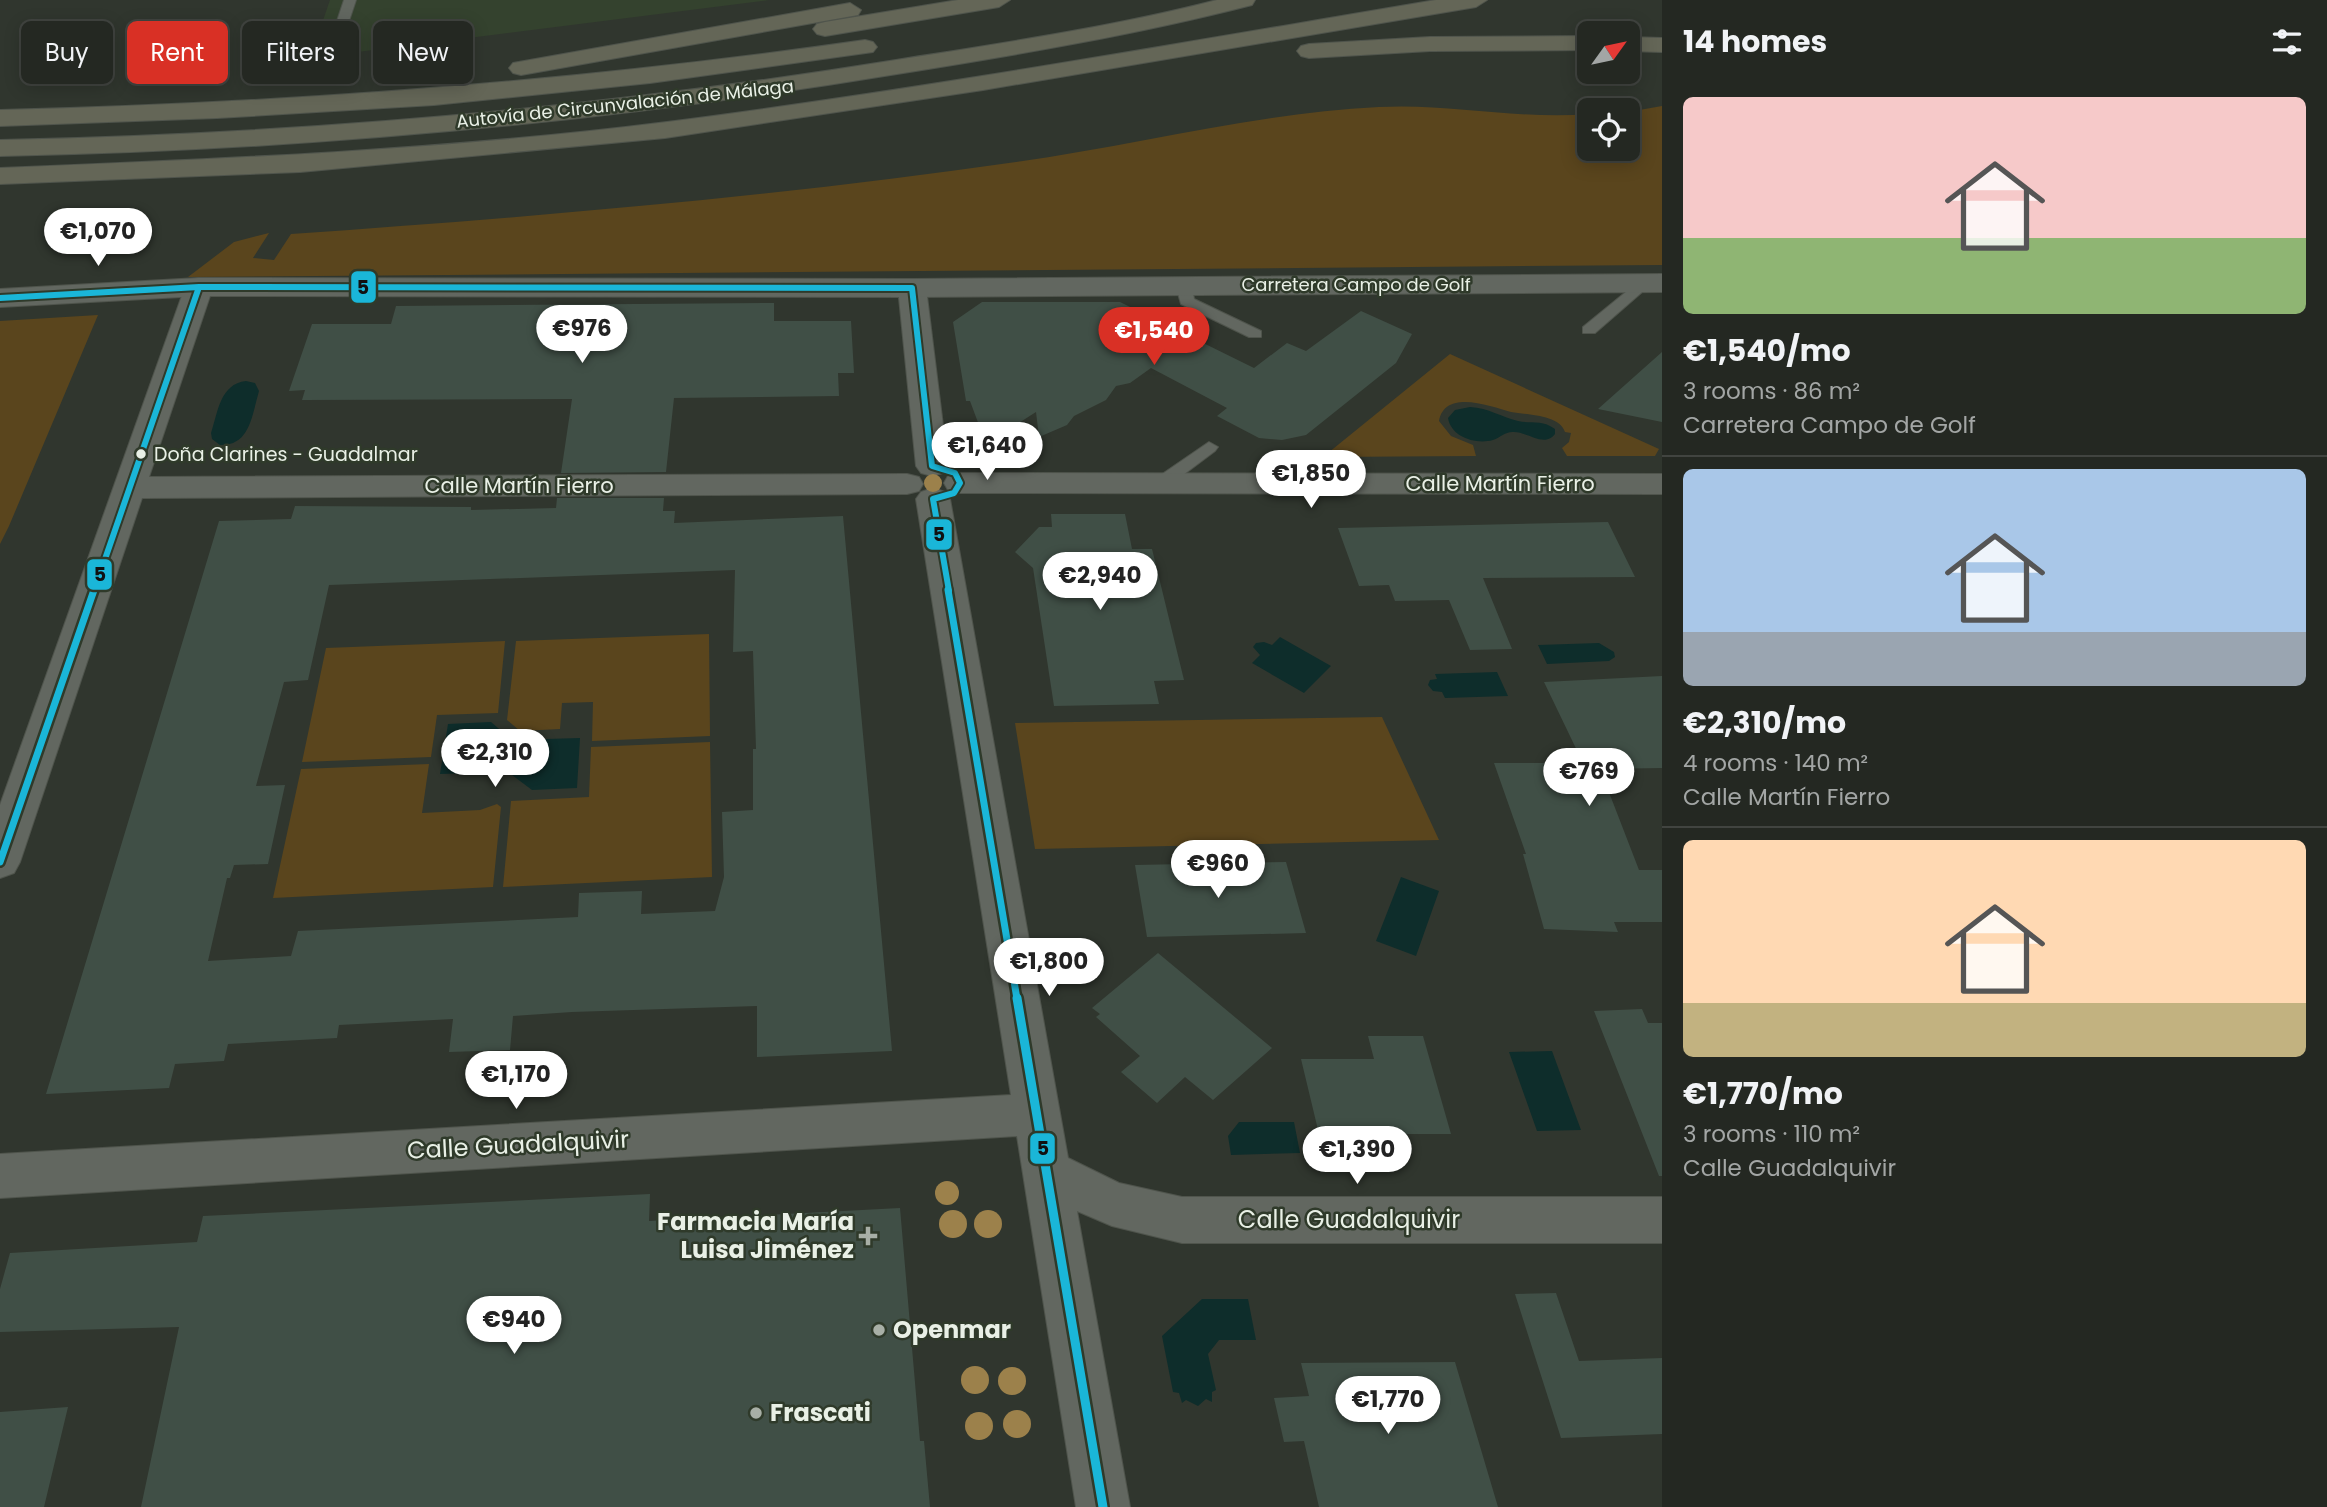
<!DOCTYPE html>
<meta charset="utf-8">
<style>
body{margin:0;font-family:Poppins,sans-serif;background:#30342f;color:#f1f3f6;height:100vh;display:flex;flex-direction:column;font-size:26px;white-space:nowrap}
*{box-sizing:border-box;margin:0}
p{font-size:23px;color:#a3a6a5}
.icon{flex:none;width:38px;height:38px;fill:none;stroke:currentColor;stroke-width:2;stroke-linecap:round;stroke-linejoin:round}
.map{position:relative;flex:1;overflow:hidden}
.panel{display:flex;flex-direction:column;background:#242822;width:665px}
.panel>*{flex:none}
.hud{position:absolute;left:21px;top:21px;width:665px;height:63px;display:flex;gap:14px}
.needle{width:46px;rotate:57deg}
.fabs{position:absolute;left:1577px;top:21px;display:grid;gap:14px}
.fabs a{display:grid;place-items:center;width:63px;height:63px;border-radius:10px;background:#242822;box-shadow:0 4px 18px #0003,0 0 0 2px #414440;font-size:35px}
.price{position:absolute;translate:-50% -60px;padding:0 16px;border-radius:24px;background:#fff;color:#222;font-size:23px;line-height:46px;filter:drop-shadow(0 2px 4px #0008)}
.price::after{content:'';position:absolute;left:50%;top:42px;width:21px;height:16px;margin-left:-10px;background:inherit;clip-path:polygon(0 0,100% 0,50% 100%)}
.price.on{background:#d93025;color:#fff}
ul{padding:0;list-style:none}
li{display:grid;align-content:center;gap:14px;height:371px;padding:0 21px}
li+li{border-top:2px solid #414440}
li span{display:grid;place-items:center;height:217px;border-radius:10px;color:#555}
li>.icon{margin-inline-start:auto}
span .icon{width:126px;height:126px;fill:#fffc;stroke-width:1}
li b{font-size:30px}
h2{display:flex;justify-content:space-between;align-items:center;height:84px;padding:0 21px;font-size:30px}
.pill{padding:0 24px;border-radius:10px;background:#242822;box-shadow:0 4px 18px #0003,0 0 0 2px #414440;font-size:24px;line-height:63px}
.pill.on{background:#d93025;color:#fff}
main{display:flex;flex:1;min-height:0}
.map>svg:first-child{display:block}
.built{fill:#34422e}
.green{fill:#5a451d}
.water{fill:#0e2d2b}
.building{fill:#404f46;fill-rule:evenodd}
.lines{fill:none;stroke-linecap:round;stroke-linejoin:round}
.lane-casing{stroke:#4f544c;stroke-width:2}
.street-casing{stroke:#4f544c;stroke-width:2}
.secondary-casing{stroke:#4f544c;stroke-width:2}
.highway-casing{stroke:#4f544c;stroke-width:2}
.lane{fill:#626760;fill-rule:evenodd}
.street{fill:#626760;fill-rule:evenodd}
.secondary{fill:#626760;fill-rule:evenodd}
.highway{fill:#646657;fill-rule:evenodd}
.bus-1-far2-casing{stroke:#2f3a2a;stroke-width:10}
.bus-1-far1-casing{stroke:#2f3a2a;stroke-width:12}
.bus-1-casing{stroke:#2f3a2a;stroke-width:14}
.bus-1-far2{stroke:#1ab6d8;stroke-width:6}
.bus-1-far1{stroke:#1ab6d8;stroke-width:7}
.bus-1{stroke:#1ab6d8;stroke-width:9}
.tree{fill:#9c814b}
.bus-dot{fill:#e9f0e6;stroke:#2f3a2a;stroke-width:2.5}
.poi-dot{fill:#a8afa6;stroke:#2f3a2a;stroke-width:2.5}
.labels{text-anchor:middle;stroke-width:5;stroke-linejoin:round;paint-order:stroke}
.far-street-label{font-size:18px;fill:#e9f0e6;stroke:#2f3a2a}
.bus-label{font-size:19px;fill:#e9f0e6;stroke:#2f3a2a;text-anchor:start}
.street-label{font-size:21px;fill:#e9f0e6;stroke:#2f3a2a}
.near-street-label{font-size:24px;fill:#e9f0e6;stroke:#2f3a2a}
.near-poi-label{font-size:24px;font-weight:bold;fill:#e9f0e6;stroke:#2f3a2a;text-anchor:start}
.line-badge{stroke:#2f3a2a;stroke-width:2.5}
.pale-badge-label{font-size:19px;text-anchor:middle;font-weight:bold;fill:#111}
</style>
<main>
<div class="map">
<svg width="1662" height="1507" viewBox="0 0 1662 1507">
<rect width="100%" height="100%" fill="#30362e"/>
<path class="built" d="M330 0H769L310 58Z"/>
<path class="green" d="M1662 106V265L188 277 234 242 269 233 253 258 274 260 291 234C533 217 775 197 1016 162 1137 145 1257 113 1379 107 1449 103 1519 120 1589 114V149H1628V112Z
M98 315 9 526 0 544V321Z
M1450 354 1659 449 1655 456H1567L1562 448 1569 442 1571 433 1565 432C1559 414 1527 415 1511 412 1492 407 1445 388 1439 421L1451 436 1473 445 1476 456 1323 457Z
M709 634 710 736 592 741 593 702 562 703 560 729 520 731 507 720 516 641Z
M505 641 498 713 437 715 431 757 302 762 326 648Z
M1382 717 1439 840 1035 849 1015 723Z
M710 742 712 877 503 887 511 801 589 797 591 747Z
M429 764 422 813 480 810 497 804 501 807 493 887 273 898 301 769Z"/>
<path class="water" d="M246 381 255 383 259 391C252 415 250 446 220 445L212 439 211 433C218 412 220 384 246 381Z
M1470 407C1489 408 1501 417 1518 421 1532 424 1542 419 1555 429V434C1544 448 1528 432 1514 432 1506 431 1501 437 1493 440 1476 445 1451 437 1448 418L1455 410Z
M1280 637 1331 666 1304 693 1252 663 1260 655 1253 647 1256 643 1264 642 1272 645Z
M1599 643 1614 652 1615 657 1609 661 1547 664 1538 645Z
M1497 672 1508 696 1445 698 1442 692 1433 691 1428 685 1430 680 1437 679 1435 674Z
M491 722 512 740 580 738 577 788 532 790 508 772 440 774 448 724Z
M1401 877 1439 891 1416 956 1376 941Z
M1552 1051 1581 1130 1537 1131 1509 1052Z
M1239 1122H1294L1300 1153 1231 1155 1228 1136Z
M1202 1299H1248L1256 1340H1219L1208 1354 1216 1390 1212 1392V1402L1206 1399 1198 1406 1186 1400 1182 1403 1179 1393 1173 1392 1162 1336Z"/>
<path class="building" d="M982 302H1120L1254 368 1287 343 1306 351 1361 311 1412 334 1396 363 1306 435 1282 440 1259 438 1217 416 1227 408 1151 368 1130 383 1116 386 1106 400 1074 416 1067 425 1039 437 1036 412 986 444 970 401H966L953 322Z
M774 303V321H851L854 373H838L839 396 674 398 666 472 561 473 572 399 302 400 305 390 289 391 312 324H391L396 306Z
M1662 352V422L1598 409Z
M557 498H664L663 511H675L674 523 843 516 892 1051 757 1057V1006L572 1012 513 1016 510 1050 449 1052 453 1019 339 1025 337 1038 228 1044 224 1061 175 1064 169 1088 46 1094 219 521 291 519 295 506 471 507V510L556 508ZM735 570 733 652 753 651 756 749H753V810L722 812 724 877 715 911 641 914 642 891 579 893 578 917 298 931 291 956 208 961 227 878H230L234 865 268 864 285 785 256 786 284 682 308 680 329 585Z
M1051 514H1125L1132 549H1152L1184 680 1154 681 1159 704 1054 706 1033 568 1015 552 1039 527H1052Z
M1608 522 1635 577 1483 578 1512 649 1470 650 1449 600 1395 601 1389 585 1359 586 1338 528Z
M1662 676V768L1600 769 1639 870H1662V922H1614L1618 932 1544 929 1523 854H1526L1494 763H1583L1544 682Z
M1286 862 1306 933 1147 937 1135 865Z
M1158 953 1272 1048 1213 1100 1185 1077 1157 1103 1121 1072 1140 1056 1096 1017 1100 1014 1092 1008Z
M1642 1009 1648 1023H1662V1176H1659L1594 1011Z
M1368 1036H1423L1451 1134H1319L1301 1059H1374Z
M650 1194 649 1221 900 1208 920 1441H924L930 1507H141L179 1327 0 1332V1289L10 1253 197 1242 203 1216Z
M1556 1293 1579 1361 1662 1358V1434L1561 1438 1515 1294Z
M1455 1362 1498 1507H1319L1304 1441 1284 1442 1274 1398 1309 1396 1301 1363Z
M68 1407 44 1507H0V1412Z"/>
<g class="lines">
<g class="lane-casing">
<path id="lane" d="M344 0H356L343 39 337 43 331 39Z
M1643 278 1651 283 1649 286 1595 333H1583V327Z
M1184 281 1192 286 1194 299 1261 331V337H1249L1181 304 1176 286Z
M1209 442 1218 447 1215 451 1167 487H1155L1152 483 1155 479Z"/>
</g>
<g class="street-casing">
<path id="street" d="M199 278 209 281 213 287 149 477 907 474 919 477 923 484 919 491 907 494 142 498 20 862 14 873 0 878V805L185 287 189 281Z
M912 279 922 282 926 288 948 466 943 473 932 476 921 473 916 466 898 288 902 282Z
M960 473 1662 474V494L960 493 948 490 944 483 948 476Z
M933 488 945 492 950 499 1068 1158 1119 1183 1182 1197H1662V1243H1182L1112 1226 1077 1211 1130 1507H1076L1017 1136 0 1198V1154L1011 1095 916 499 921 492Z"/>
</g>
<g class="secondary-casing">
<path id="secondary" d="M1662 274V292L912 297 199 296 0 307V289L199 278 912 279Z"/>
</g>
<g class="highway-casing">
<path id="highway" d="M958 0H1010L999 7 825 36 817 34 813 29 817 24 825 22Z
M1217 0H1255L1252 5C1135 35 1016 55 897 74 600 123 301 150 0 156V140C301 134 599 108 896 60 1003 43 1112 27 1217 0Z
M1436 0H1487L1476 7 983 90 665 138 300 172 0 184V168C223 159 446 150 667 122 924 89 1180 43 1436 0Z
M850 3 861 10 858 15 521 75 513 73 509 68 513 63Z
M1589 36V50L1430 51 1309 58 1301 56 1297 51 1301 46 1309 44 1430 37Z
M1628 37 1662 38V52L1628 51Z
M865 40 873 42 877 47 873 52 650 83 434 105 217 118 0 126V110C290 103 578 81 865 40Z"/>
</g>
<use href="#lane" class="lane"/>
<use href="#street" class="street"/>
<use href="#secondary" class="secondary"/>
<use href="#highway" class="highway"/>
<g class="bus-1-far2-casing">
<path id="bus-1-far2" d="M0 298 199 287 912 288 932 466 955 473 960 483 954 493 933 499 949 591
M94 591 199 287"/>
</g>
<g class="bus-1-far1-casing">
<path id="bus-1-far1" d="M948 590 1017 999
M0 862 94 590"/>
</g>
<g class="bus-1-casing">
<path id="bus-1" d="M1017 998 1103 1507"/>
</g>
<use href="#bus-1-far2" class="bus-1-far2"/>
<use href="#bus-1-far1" class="bus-1-far1"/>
<use href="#bus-1" class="bus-1"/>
</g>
<g class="tree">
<circle cx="933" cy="483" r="9"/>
<circle cx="947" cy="1193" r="12"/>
<circle cx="953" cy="1224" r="14"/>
<circle cx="988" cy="1224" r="14"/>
<circle cx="975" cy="1380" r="14"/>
<circle cx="1012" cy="1381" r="14"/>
<circle cx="1017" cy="1424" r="14"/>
<circle cx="979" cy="1426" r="14"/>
</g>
<circle class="bus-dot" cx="141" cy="454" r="6"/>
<g class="poi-dot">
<path d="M864.5 1225.5h7v7h7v7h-7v7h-7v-7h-7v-7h7z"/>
<circle cx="879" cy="1330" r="7"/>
<circle cx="756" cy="1413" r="7"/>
</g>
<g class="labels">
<g class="far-street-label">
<text transform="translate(625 104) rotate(-6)" y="6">Autovía de Circunvalación de Málaga</text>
<text x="1356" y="291">Carretera Campo de Golf</text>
</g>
<g class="bus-label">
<text x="154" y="461">Doña Clarines - Guadalmar</text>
</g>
<g class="street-label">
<text x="1500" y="491">Calle Martín Fierro</text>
<text x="519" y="493">Calle Martín Fierro</text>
</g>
<g class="near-street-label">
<text transform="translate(518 1145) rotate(-3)" y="8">Calle Guadalquivir</text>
<text x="1349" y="1228">Calle Guadalquivir</text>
</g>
<g class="near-poi-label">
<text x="854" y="1230" text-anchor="end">Farmacia María<tspan x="854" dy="28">Luisa Jiménez</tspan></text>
<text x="893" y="1338">Openmar</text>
<text x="770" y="1421">Frascati</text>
</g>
</g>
<g class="line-badge">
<rect x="350" y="270" width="27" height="34" rx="7" fill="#1ab6d8"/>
<rect x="925" y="518" width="28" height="33" rx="7" fill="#1ab6d8"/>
<rect x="86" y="558" width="27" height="33" rx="7" fill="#1ab6d8"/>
<rect x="1029" y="1132" width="27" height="33" rx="7" fill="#1ab6d8"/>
</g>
<g class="pale-badge-label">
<text x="363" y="294">5</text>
<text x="939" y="541">5</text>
<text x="100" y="581">5</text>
<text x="1043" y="1155">5</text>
</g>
</svg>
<div class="fabs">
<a><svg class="needle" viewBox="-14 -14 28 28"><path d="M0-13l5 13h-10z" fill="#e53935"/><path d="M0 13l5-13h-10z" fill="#a3a6a5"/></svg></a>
<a><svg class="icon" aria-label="locate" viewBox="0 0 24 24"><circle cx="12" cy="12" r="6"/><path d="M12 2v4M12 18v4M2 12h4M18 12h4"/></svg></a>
</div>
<b class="price" style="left:98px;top:268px">€1,070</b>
<b class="price" style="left:582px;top:365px">€976</b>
<b class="price on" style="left:1154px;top:367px">€1,540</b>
<b class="price" style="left:987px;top:482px">€1,640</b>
<b class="price" style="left:1311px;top:510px">€1,850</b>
<b class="price" style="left:1100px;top:612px">€2,940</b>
<b class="price" style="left:495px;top:789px">€2,310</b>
<b class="price" style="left:1589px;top:808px">€769</b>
<b class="price" style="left:1218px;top:900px">€960</b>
<b class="price" style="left:1049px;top:998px">€1,800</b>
<b class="price" style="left:516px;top:1111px">€1,170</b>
<b class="price" style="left:1357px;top:1186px">€1,390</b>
<b class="price" style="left:514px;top:1356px">€940</b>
<b class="price" style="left:1388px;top:1436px">€1,770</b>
<div class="hud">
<a class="pill">Buy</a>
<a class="pill on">Rent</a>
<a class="pill">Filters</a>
<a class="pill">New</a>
</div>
</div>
<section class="panel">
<h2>14 homes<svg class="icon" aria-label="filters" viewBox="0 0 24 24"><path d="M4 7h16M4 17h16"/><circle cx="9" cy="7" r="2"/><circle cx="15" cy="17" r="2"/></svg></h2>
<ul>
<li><span style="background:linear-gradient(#f6c9c9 65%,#8fb573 0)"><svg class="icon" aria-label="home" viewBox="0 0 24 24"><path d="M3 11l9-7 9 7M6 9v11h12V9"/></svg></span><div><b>€1,540/mo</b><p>3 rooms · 86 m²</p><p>Carretera Campo de Golf</p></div></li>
<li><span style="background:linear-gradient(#a9c7e8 75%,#9aa5b1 0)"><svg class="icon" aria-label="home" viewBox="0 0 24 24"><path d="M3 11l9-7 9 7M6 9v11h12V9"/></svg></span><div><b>€2,310/mo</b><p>4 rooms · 140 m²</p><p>Calle Martín Fierro</p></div></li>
<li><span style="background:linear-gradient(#ffd9b3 75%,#c2b280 0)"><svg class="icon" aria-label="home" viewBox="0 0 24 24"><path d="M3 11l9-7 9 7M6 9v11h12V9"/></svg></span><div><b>€1,770/mo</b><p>3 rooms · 110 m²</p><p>Calle Guadalquivir</p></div></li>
</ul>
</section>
</main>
